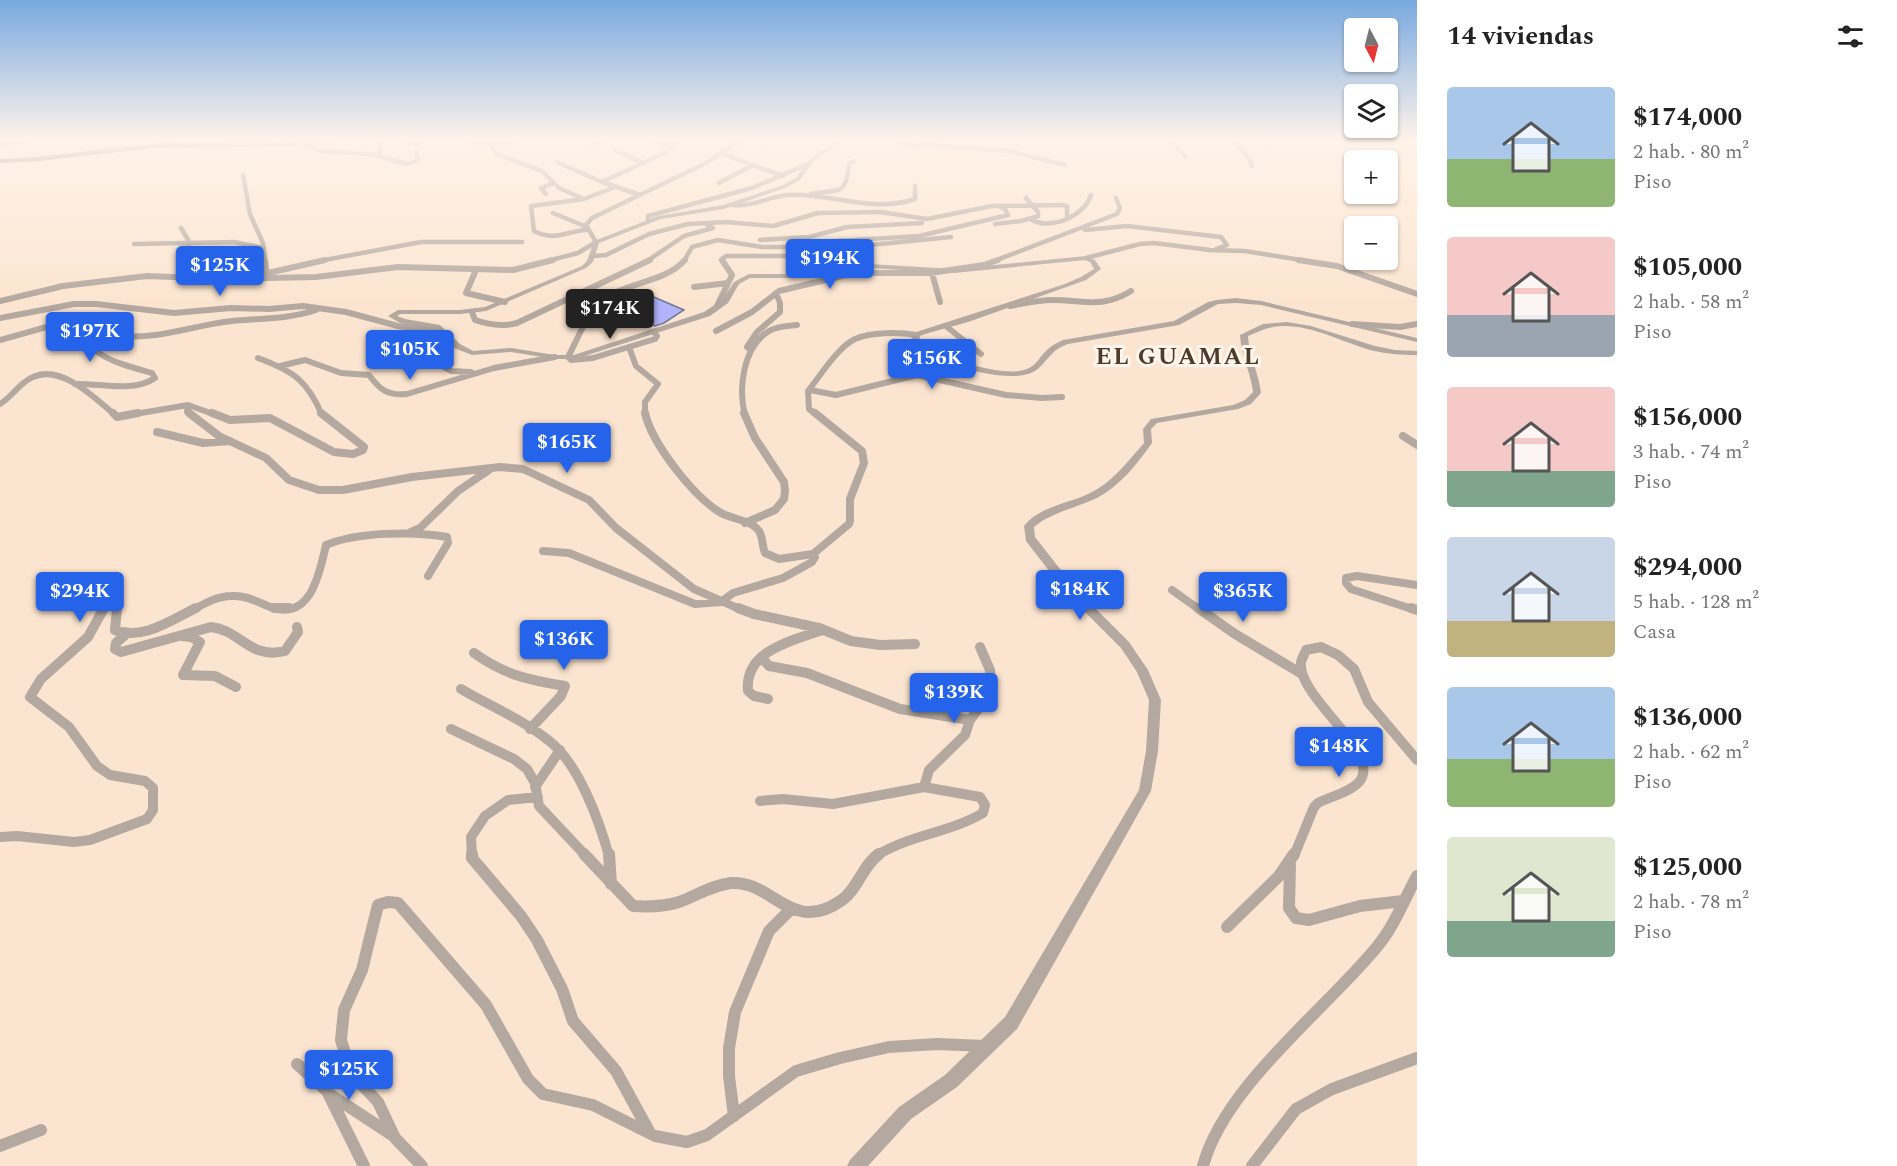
<!DOCTYPE html>
<html lang="es">
<meta charset="utf-8">
<style>
body{margin:0;font-family:Spectral,serif;background:#f2f2f2;color:#222;height:100vh;display:flex;flex-direction:column;font-size:22px;white-space:nowrap}
*{box-sizing:border-box;margin:0}
p{font-size:20px;color:#767676}
.icon{flex:none;width:33px;height:33px;fill:none;stroke:currentColor;stroke-width:2;stroke-linecap:round;stroke-linejoin:round}
.map{position:relative;flex:1;overflow:hidden}
.details{display:flex;flex-direction:column;background:#fff;width:480px}
.details>*{flex:none}
.needle{width:39px;rotate:173deg}
.fabs{position:absolute;left:1344px;top:18px;display:grid;gap:12px}
.fabs a{display:grid;place-items:center;width:54px;height:54px;border-radius:6px;background:#fff;box-shadow:0 2px 4px #0004;font-size:30px}
.price{position:absolute;translate:-50% -51px;padding:0 14px;border-radius:6px;background:#2563eb;color:#fff;font-size:20px;line-height:39px;filter:drop-shadow(0 2px 3px #0008)}
.price::after{content:'';position:absolute;left:50%;top:36px;width:18px;height:14px;margin-left:-9px;background:inherit;clip-path:polygon(0 0,100% 0,50% 100%)}
.price.current{background:#222;color:#fff}
ul{padding:0;list-style:none}
li{display:flex;align-items:center;gap:18px;height:150px;padding:0 30px}
li span{display:grid;place-items:center;flex:none;width:168px;height:120px;border-radius:6px;color:#555}
li>.icon{margin-inline-start:auto}
span .icon{width:72px;height:72px;fill:#fffc;stroke-width:1}
li b{font-size:26px}
h2{display:flex;justify-content:space-between;align-items:center;height:72px;padding:0 30px;font-size:26px}
main{display:flex;flex:1;min-height:0}
.map>svg:first-child{display:block}
.building{fill:#b0b4fb;stroke:#767991;stroke-width:1.5}
.lines{fill:none;stroke-linecap:round;stroke-linejoin:round}
.minor-far4{stroke:#b3a9a0;stroke-width:4.5}
.minor-far3{stroke:#b3a9a0;stroke-width:6}
.minor-far2{stroke:#b3a9a0;stroke-width:8}
.minor-far1{stroke:#b3a9a0;stroke-width:10}
.minor{stroke:#b3a9a0;stroke-width:12}
.tertiary{fill:#b3a9a0;fill-rule:evenodd}
.primary{fill:#857364;fill-rule:evenodd}
.labels{text-anchor:middle;stroke-width:6;stroke-linejoin:round;paint-order:stroke}
.far-district-label{font-size:24px;font-weight:bold;letter-spacing:1.5px;fill:#4d3b29;stroke:#fef5ec}
</style>
<main>
<div class="map">
<svg width="1417" height="1166" viewBox="0 0 1417 1166">
<rect width="100%" height="100%" fill="#fce5d0"/>
<path class="building" d="M649 295 684 310 664 323 655 326 622 312Z"/>
<g class="lines">
<path class="minor-far4" d="M405 139 419 145
M468 139 491 146 519 139
M652 139 672 147
M896 139C908 149 920 147 934 143L935 139
M1168 139 1186 157
M1233 139 1250 160 1252 166
M301 143 320 151 370 154 407 164 418 160 416 152
M0 144 31 139
M928 145 1009 151 1065 165
M491 146 497 154 542 171 559 188 584 199
M593 146 602 139
M615 150 643 163
M720 153 783 176
M378 155 382 139
M557 162 602 182 640 195
M243 175 250 214 263 243 265 261
M602 182 666 152 675 143V139
M719 183 753 165
M546 194 541 188 554 183
M811 194C840 189 846 196 849 164L854 161
M733 205C752 207 768 197 787 195 830 192 871 214 915 199V186
M553 213 587 227
M1030 219C1050 231 1084 217 1091 195
M648 221V216L752 188 810 163
M995 224 1021 221 1038 216V212L1026 198
M181 228 190 243 185 251
M587 230C565 231 556 242 534 231L531 206 584 199 615 187
M1085 230 1127 226 1221 237 1227 245 1216 249
M760 240 809 237 847 227 922 223
M134 244 234 242 264 248
M593 256 606 255 649 234 688 224 726 222 773 226 818 213 880 212 927 219 992 206 1063 205 1067 206V217
M1086 258 1140 244 1154 243 1210 250 1245 251 1307 261
M319 261 421 242H522
M547 261 578 253 596 242 586 225 592 218 706 163 742 139
M647 261 684 236 713 228 706 224
M684 261 692 247 718 240 762 247H786L820 242 919 236 1008 215 1005 209 999 206
M723 261 722 259 726 256H793L840 248 951 237
M994 261 1117 214 1120 208 1116 198"/>
<path class="minor-far3" d="M265 260 267 277
M1298 260 1337 266 1417 294
M476 270 466 293 505 302
M268 273 325 260
M932 273 940 302
M694 287 728 283
M0 301 63 286 147 276 224 279 316 277 398 267 513 270 553 260
M1010 306C1024 303 1038 300 1053 300 1084 300 1102 309 1131 291
M716 308 732 275 722 260
M472 312 475 320C489 325 502 327 517 323L650 260
M0 318 74 304H96L174 313 231 308 269 309 303 306 346 312 398 326 441 331
M74 319C87 357 117 363 152 373L155 378C133 393 100 383 75 384
M1352 324 1400 327 1417 324
M947 327 981 354
M716 331 752 312 779 291 855 273H930L984 265 998 260
M654 332 657 336 655 339 593 358 571 360 568 357C579 337 587 311 606 298 630 281 664 283 685 260
M0 340 75 319C93 320 105 335 123 336 157 339 190 327 224 322 255 318 286 320 316 310
M629 347 636 366 658 384 645 402V415
M751 351 747 347 757 332 780 312V303L776 293
M426 357 451 371 471 372
M258 358C293 371 307 380 322 415
M280 366 305 360 341 373 369 375C380 390 388 396 407 394L494 368 555 357
M810 390 836 395 917 375 1006 395 1042 398 1062 397
M0 404C12 397 20 382 33 377 61 364 95 398 115 415
M188 405 187 412 191 415
M129 415 188 405 216 415
M745 415C738 388 743 347 769 331 777 326 788 326 797 325
M817 415 809 409 808 391C820 376 838 347 855 339 870 332 900 332 916 335"/>
<path class="minor-far2" d="M113 413 117 417 138 413
M189 413 219 436 266 458 289 480 319 490H343L412 477 500 467 523 469 589 500 616 528 694 589 742 610
M212 413 230 420 270 418 334 452 353 454 363 450 364 447 321 413
M645 413C652 444 694 497 721 513 732 519 751 520 759 531 763 537 762 546 765 553L779 559 813 554 849 524 850 521V499L864 463 862 451 815 413
M744 413 755 438 784 482 785 491 784 499 775 510 745 523
M157 432 203 443 230 441
M1403 436 1417 445
M411 532 420 528 458 491 489 470
M543 551 569 553 695 604 721 602 733 593 783 578 812 562 815 557 813 554
M1172 590 1200 610
M103 610 107 604H113L117 610
M193 610C205 603 218 596 232 596 247 595 259 603 273 608 312 620 320 570 326 545 356 532 415 531 447 537L448 543 428 576
M1415 610 1351 589 1346 583V578L1357 576 1417 585"/>
<path class="minor-far1" d="M117 608 115 630C143 641 171 620 196 608
M274 608H289
M738 608 754 614 819 628 851 641 880 645 915 644
M1198 608 1235 634 1302 674
M1411 608 1417 610
M125 635 116 643 115 649 121 652 211 627C240 630 250 660 285 651L298 632 297 627
M182 636 191 637 200 642 183 675 215 676 236 687
M474 653C505 675 528 680 565 686L561 696 530 729
M762 658 769 666 807 673 900 709 970 720
M461 689C490 706 522 719 548 740 578 762 599 820 609 856
M768 699 754 696 748 691C744 651 791 641 822 630
M451 729 514 759 527 769 535 783 539 806 586 856
M535 787 560 750
M924 787 929 770 965 735 970 720 984 701 991 683 990 670 980 647
M760 801 783 799 833 804 924 787 980 797 985 805 983 813C949 833 909 835 876 856
M0 837 17 836 74 842 90 840 147 819 153 810V788L145 781 110 775 97 766 69 727 30 697 41 679 88 637 104 608
M472 856 471 837 485 816 508 800 538 797
M1294 856 1314 807 1318 803C1331 796 1349 793 1359 782 1384 754 1297 697 1301 663 1301 659 1305 654 1306 650L1321 647 1338 655 1354 669 1368 702 1417 760"/>
<path class="minor" d="M472 854V858L521 916 537 940 562 989 573 1021 616 1071 650 1133
M584 854 633 906C649 907 664 907 679 902 696 896 712 885 731 883 773 880 791 936 842 900 858 889 862 866 879 854
M609 854 611 884
M1290 864 1289 908 1296 918 1309 920 1360 906 1403 901
M1227 927 1279 876 1294 854
M297 1064 327 1091 364 1166
M328 1093 395 1137
M734 1116 729 1076V1048L735 1012 769 931 792 908
M0 1146 41 1130
M422 1166 395 1138 378 1102 351 1073 341 1040 344 1010 362 970 378 905 388 902 398 903 486 1005 528 1079 543 1094 593 1105 655 1136 687 1142 707 1135 796 1071 840 1058 889 1047 937 1044 985 1046
M1203 1166C1224 1087 1324 1011 1376 948 1394 927 1404 900 1417 876
M1252 1166 1296 1109 1332 1089 1417 1058"/>
<path class="tertiary" d="M838 139H844L813 162 800 180 785 188 724 209 661 219 599 243 593 262 586 268 486 311 460 314H400L397 316 405 319 440 325 460 344 473 351 511 348 555 355H574L704 312 722 300 734 282 749 274H808L869 264 954 269 1086 256 1095 260 1101 269 1086 280 968 322 925 334 920 336 919 341C938 356 1003 379 1027 369 1036 366 1040 356 1047 350 1052 345 1057 343 1063 340L1174 321 1208 302 1217 300 1236 298 1261 301 1417 338V342L1261 305 1236 303 1218 304 1179 325 1068 344C1062 346 1056 349 1052 354 1045 360 1041 369 1031 373 1003 384 932 363 911 342L913 333 1065 284 1081 277 1094 269 1090 262 1085 260 954 273 869 268 808 278H750L739 284 728 303 710 316 575 359H555L511 352 472 355 454 348 435 329 400 323 388 316 398 310H460L485 307 582 266 587 261 594 241 658 216 723 205 781 186 796 178 809 160Z
M1287 322 1311 326 1375 346 1395 350 1417 351V355C1401 355 1386 354 1370 350 1338 341 1300 318 1265 329 1259 331 1254 334 1248 336 1249 356 1259 373 1261 393L1251 404 1238 409 1157 423 1151 429 1152 443C1137 464 1120 486 1097 498 1076 508 1052 512 1034 527L1035 537 1075 588 1129 642 1148 670 1161 700 1158 751 1151 791 1017 1029 957 1087 911 1119 868 1166H847L850 1160 899 1107 945 1075 1005 1017 1139 790 1146 751 1149 700 1137 672 1121 648 1067 594 1026 541 1024 526C1040 506 1068 504 1090 493 1113 482 1127 462 1144 443L1143 429 1151 419 1233 405 1245 400 1253 392C1251 373 1241 355 1240 335L1263 324Z"/>
<path class="primary" d="M324 139H339L291 146 154 148 39 161 0 163V159C52 158 103 147 155 144 211 140 268 147 324 139Z"/>
</g>
<linearGradient id="sky" x2="0" y2="1"><stop stop-color="#78a9e0"/><stop offset="0.46" stop-color="#fef3ea"/><stop offset="1" stop-color="#fef3ea" stop-opacity="0"/></linearGradient>
<rect width="1417" height="302" fill="url(#sky)"/>
<g class="labels">
<g class="far-district-label">
<text x="1178" y="364">EL GUAMAL</text>
</g>
</g>
</svg>
<div class="fabs">
<a><svg class="needle" viewBox="-14 -14 28 28"><path d="M0-13l5 13h-10z" fill="#e53935"/><path d="M0 13l5-13h-10z" fill="#767676"/></svg></a>
<a><svg class="icon" aria-label="layers" viewBox="0 0 24 24"><path d="M12 4l9 5-9 5-9-5zM3 14l9 5 9-5"/></svg></a>
<a>+</a>
<a>−</a>
</div>
<b class="price" style="left:830px;top:290px">$194K</b>
<b class="price" style="left:220px;top:297px">$125K</b>
<b class="price current" style="left:610px;top:340px">$174K</b>
<b class="price" style="left:90px;top:363px">$197K</b>
<b class="price" style="left:410px;top:381px">$105K</b>
<b class="price" style="left:932px;top:390px">$156K</b>
<b class="price" style="left:567px;top:474px">$165K</b>
<b class="price" style="left:1080px;top:621px">$184K</b>
<b class="price" style="left:80px;top:623px">$294K</b>
<b class="price" style="left:1243px;top:623px">$365K</b>
<b class="price" style="left:564px;top:671px">$136K</b>
<b class="price" style="left:954px;top:724px">$139K</b>
<b class="price" style="left:1339px;top:778px">$148K</b>
<b class="price" style="left:349px;top:1101px">$125K</b>
</div>
<section class="details">
<h2>14 viviendas<svg class="icon" aria-label="filters" viewBox="0 0 24 24"><path d="M4 7h16M4 17h16"/><circle cx="9" cy="7" r="2"/><circle cx="15" cy="17" r="2"/></svg></h2>
<ul>
<li><span style="background:linear-gradient(#a9c7e8 60%,#8fb573 0)"><svg class="icon" aria-label="home" viewBox="0 0 24 24"><path d="M3 11l9-7 9 7M6 9v11h12V9"/></svg></span><div><b>$174,000</b><p>2 hab. · 80 m²</p><p>Piso</p></div></li>
<li><span style="background:linear-gradient(#f6c9c9 65%,#9aa5b1 0)"><svg class="icon" aria-label="home" viewBox="0 0 24 24"><path d="M3 11l9-7 9 7M6 9v11h12V9"/></svg></span><div><b>$105,000</b><p>2 hab. · 58 m²</p><p>Piso</p></div></li>
<li><span style="background:linear-gradient(#f6c9c9 70%,#7fa58c 0)"><svg class="icon" aria-label="home" viewBox="0 0 24 24"><path d="M3 11l9-7 9 7M6 9v11h12V9"/></svg></span><div><b>$156,000</b><p>3 hab. · 74 m²</p><p>Piso</p></div></li>
<li><span style="background:linear-gradient(#c9d6e8 70%,#c2b280 0)"><svg class="icon" aria-label="home" viewBox="0 0 24 24"><path d="M3 11l9-7 9 7M6 9v11h12V9"/></svg></span><div><b>$294,000</b><p>5 hab. · 128 m²</p><p>Casa</p></div></li>
<li><span style="background:linear-gradient(#a9c7e8 60%,#8fb573 0)"><svg class="icon" aria-label="home" viewBox="0 0 24 24"><path d="M3 11l9-7 9 7M6 9v11h12V9"/></svg></span><div><b>$136,000</b><p>2 hab. · 62 m²</p><p>Piso</p></div></li>
<li><span style="background:linear-gradient(#dfe7d0 70%,#7fa58c 0)"><svg class="icon" aria-label="home" viewBox="0 0 24 24"><path d="M3 11l9-7 9 7M6 9v11h12V9"/></svg></span><div><b>$125,000</b><p>2 hab. · 78 m²</p><p>Piso</p></div></li>
</ul>
</section>
</main>
